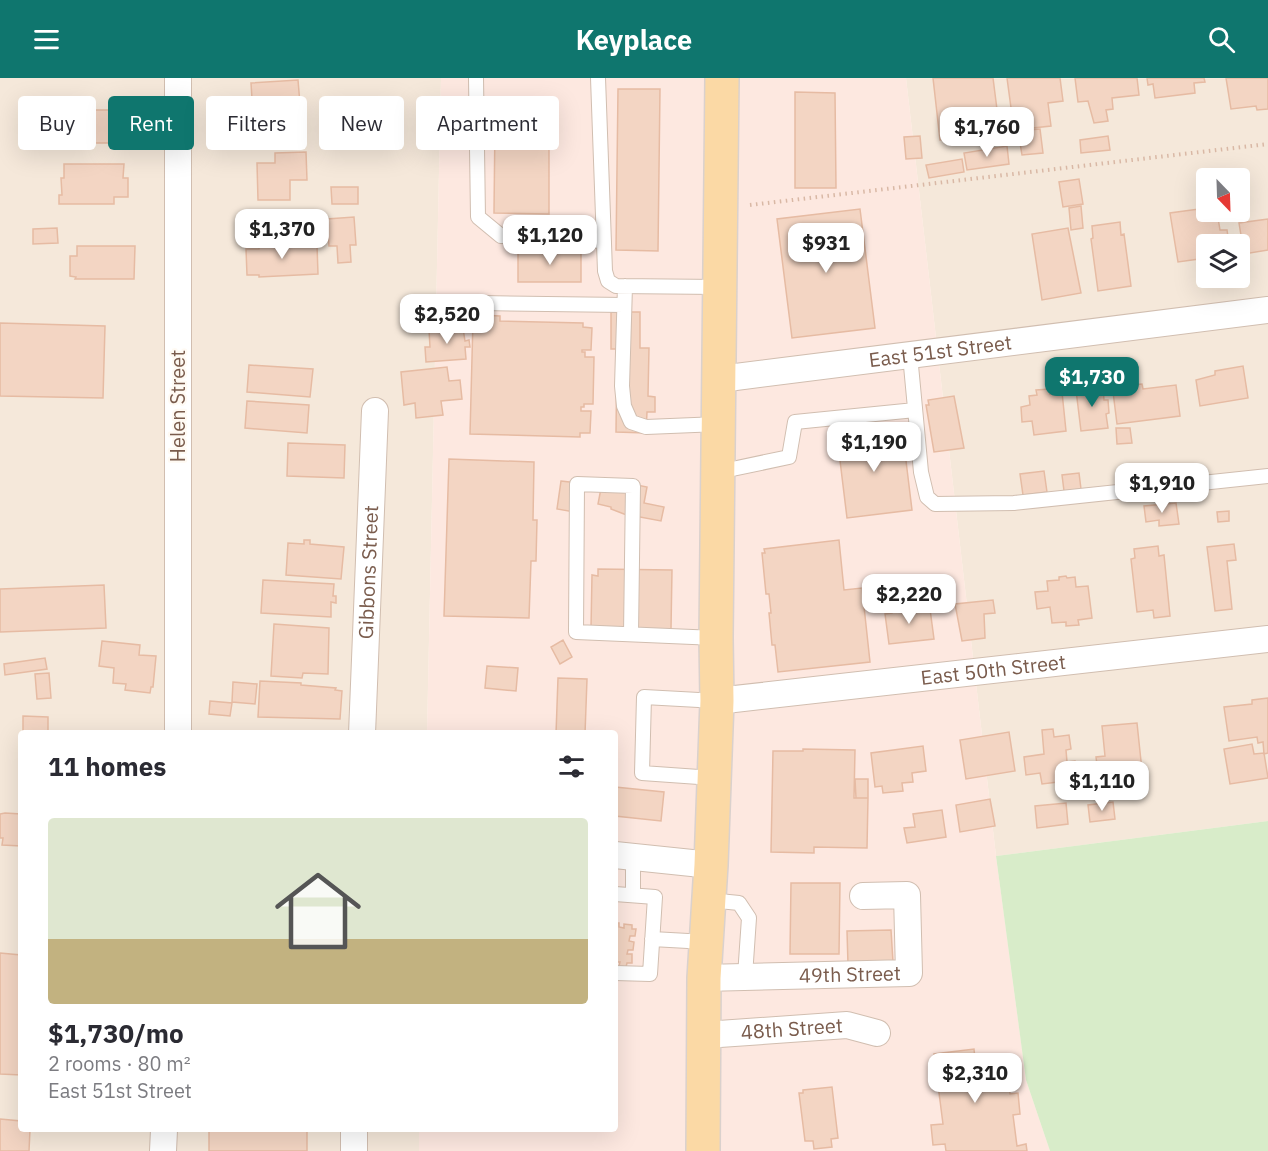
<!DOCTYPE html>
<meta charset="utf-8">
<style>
body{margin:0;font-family:"IBM Plex Sans",sans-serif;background:#f7f7f7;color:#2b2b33;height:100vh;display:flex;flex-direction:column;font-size:22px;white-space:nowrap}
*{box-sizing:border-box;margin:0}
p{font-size:20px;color:#7c7c81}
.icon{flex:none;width:33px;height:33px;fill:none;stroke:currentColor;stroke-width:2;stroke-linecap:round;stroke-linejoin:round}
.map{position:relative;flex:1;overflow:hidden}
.details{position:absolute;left:18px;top:652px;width:600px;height:402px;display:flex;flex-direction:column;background:#fff;border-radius:6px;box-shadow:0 6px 24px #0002}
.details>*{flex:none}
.hud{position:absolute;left:18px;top:18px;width:600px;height:54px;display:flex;gap:12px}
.needle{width:39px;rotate:157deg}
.controls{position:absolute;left:1196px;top:90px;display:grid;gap:12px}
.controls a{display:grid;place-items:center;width:54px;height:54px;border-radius:6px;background:#fff;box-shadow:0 6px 24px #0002;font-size:30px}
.price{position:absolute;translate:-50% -51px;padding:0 14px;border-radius:12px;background:#fff;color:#222;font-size:20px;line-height:39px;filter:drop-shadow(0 2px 3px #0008)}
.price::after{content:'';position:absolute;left:50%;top:36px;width:18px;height:14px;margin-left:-9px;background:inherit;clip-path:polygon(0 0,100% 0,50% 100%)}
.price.selected{background:#0f766e;color:#fff}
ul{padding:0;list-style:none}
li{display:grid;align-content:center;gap:12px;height:318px;padding:0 30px}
li span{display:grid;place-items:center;height:186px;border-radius:6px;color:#555}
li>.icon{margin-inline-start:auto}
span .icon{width:108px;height:108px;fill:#fffc;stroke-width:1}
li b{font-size:26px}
h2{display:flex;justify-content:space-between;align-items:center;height:72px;padding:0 30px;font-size:26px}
.chip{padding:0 21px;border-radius:6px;background:#fff;box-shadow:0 6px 24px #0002;font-size:21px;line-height:54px}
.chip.selected{background:#0f766e;color:#fff}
header{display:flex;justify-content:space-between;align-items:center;height:78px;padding:0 30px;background:#0f766e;color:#fff;font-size:27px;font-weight:700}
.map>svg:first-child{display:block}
.residential{fill:#f5e8da;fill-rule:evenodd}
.commercial{fill:#fde8e0}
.green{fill:#d8ecc9}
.building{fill:#f3d5c3;stroke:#e6bba3;stroke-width:1.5}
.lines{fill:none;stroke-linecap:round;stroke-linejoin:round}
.service-casing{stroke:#d1beb0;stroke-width:16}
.minor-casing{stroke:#d1beb0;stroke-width:28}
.primary-casing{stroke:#dad1cd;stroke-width:36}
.path{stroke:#d9b8a5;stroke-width:4;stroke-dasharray:1.5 4.5;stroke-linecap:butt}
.service{stroke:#fff;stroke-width:14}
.minor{stroke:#fff;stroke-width:26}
.primary{stroke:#fbd9a5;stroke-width:33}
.labels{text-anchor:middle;stroke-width:4.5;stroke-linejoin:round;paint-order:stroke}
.street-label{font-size:20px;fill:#7a5c4d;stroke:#fffaf3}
</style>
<header><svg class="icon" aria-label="menu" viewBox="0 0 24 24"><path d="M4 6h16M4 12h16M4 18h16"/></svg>Keyplace<svg class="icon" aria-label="search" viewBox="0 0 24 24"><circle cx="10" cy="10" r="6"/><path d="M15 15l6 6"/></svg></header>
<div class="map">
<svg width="1268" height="1073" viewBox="0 0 1268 1073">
<rect width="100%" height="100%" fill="#fdf6ec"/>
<path class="residential" d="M0 0H441L427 655 21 656V1052H419V1073H0Z
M906 0H1268V743L996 778ZM1206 100H1239V134H1206ZM1206 166H1239V200H1206Z"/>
<path class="commercial" d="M441 0H906L996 778 1026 1002 1050 1073H419V1052H615V656L427 655Z"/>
<path class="green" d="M1268 743V1073H1050L1026 1002 996 778Z"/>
<path class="building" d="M933 0H993L1000 55 940 62Z
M1007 0H1060L1063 23 1048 25 1051 48 1014 52Z
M1075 0H1137L1139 17 1112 20 1113 31 1106 32 1108 43 1094 45 1088 23 1078 24Z
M1147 0H1204L1205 4 1194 5 1195 15 1155 20 1153 6 1148 7Z
M1226 0H1268V31L1257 32 1256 28 1231 31Z
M298 2 302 50 254 53 251 5Z
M618 11H660L658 173 616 172Z
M795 14 835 15 836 110H795Z
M93 32H127V40H138V57H127V65H84L85 48H93Z
M495 44 549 45V136L494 135Z
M1040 51 1043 75 1022 77 1018 53Z
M920 58 922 80 906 81 904 59Z
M1108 58 1110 72 1081 75 1080 62Z
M1007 68 1009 86 967 92 964 75Z
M306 74 307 102H290V122H258L257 85H275V75Z
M962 81 964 94 929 100 926 87Z
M64 86H124L123 100H128V119H114V126H59V117H62L61 100H64Z
M1079 101 1083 126 1063 129 1059 104Z
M331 109H358V126H332Z
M1081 128 1083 150 1071 152 1069 130Z
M1206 130V134H1217L1220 152H1227L1229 166H1206V180L1178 184 1170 135Z
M860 131 875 250 792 260 777 141Z
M354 139 356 167H350L351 184 338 185 337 168H329L327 141Z
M1268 141V172L1244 176 1239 145Z
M1120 144 1121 157 1124 156 1131 208 1098 213 1091 161 1093 160 1092 148Z
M57 150 58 165 33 166V151Z
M1068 150 1081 215 1042 222 1032 156Z
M298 165V168L317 167 318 196 259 199V197H247L246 171H259V166Z
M77 168H135L134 201H75L76 199 70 198V178H77Z
M518 173H581V204H518Z
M611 234H640V270H649L648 318 655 319V334H647L646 355 616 354 617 271H611Z
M480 237 500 238V243L583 245V249L592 250 591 272H582V274H585V279H594L593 326H584V329H581V333H591L590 355H580V359L470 356 473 242 480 243Z
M0 245 105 248 103 320 0 318Z
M463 250 465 263 469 262 470 269H465L466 281 426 284 425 269H430L429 252Z
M249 287 313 291 310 319 247 314Z
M1243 288 1248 320 1200 328 1196 302 1215 297V293Z
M447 289 449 303 460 302 462 321 441 323 443 337 416 340 415 325 404 327 401 294Z
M1092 303V311L1103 310 1104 322H1108L1109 335 1106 336 1108 350 1081 353 1076 312H1082L1081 305Z
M1142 306 1143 311 1176 307 1180 338 1117 346 1113 314 1131 312V307Z
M1050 311V316L1062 314 1066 353 1034 357 1032 343 1022 344 1021 329 1030 327 1029 318 1037 317 1036 312Z
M954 318 964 370 934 374 926 327H929L928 322Z
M247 323 309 327 307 355 245 350Z
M902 350 912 432 847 440 837 358Z
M1116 350H1130L1132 365 1117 366Z
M288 365 345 367 344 400 287 398Z
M449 381 534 384 533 442H537L536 483H531L529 540 444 538Z
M1044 393 1047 414 1023 417 1020 396Z
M1079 395 1081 411 1064 413 1062 397Z
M603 400 647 409 644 425 664 429 661 443 624 436 611 431V429L598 426Z
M561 403 578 405 574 434 557 431Z
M1176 425 1179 446 1159 448V442L1146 444 1144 428Z
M1229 433V443L1218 444 1217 434Z
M304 462H310V466L344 469 341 501 286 497 288 465 304 466Z
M839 462 844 512 862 510 870 584 778 594 775 567H772L769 535H771L769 516H766L762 475H765L764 471Z
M1234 466 1236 482 1227 483 1232 531 1215 533 1207 469Z
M1158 468 1159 478 1164 477 1170 538 1154 540 1153 532 1137 534 1131 481 1135 480 1134 471Z
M598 491 672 492 671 551 591 550 592 497 598 498Z
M1066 498 1067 500 1075 499 1076 509 1088 508 1092 540 1078 542 1079 547 1066 548V544L1052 545 1050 529 1037 531 1035 514 1048 513 1047 503 1059 502V499Z
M263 502 334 506 333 518H336V525L331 524V539L261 535Z
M104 507 106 550 0 554V511Z
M993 522 995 535 984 536 985 560 962 563 955 526Z
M906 525 907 533 930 531 934 561 889 566 885 536 892 535V527Z
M274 546 329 550 328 596 303 595 302 600 271 598Z
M563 562 572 579 560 586 551 569Z
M102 563 140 567 139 577 156 578 153 609H151L150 615 125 612 126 606 113 605 114 590 99 588Z
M45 580 47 591 5 597 4 586Z
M487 588 518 590 516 613 485 610Z
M49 595 51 620 37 621 35 596Z
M558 600 587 601 585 656H556Z
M260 603 301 605V607L336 610 335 612 342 613 340 641 258 639Z
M233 604 257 606 255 626 232 624Z
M1268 620V675L1264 676 1263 664 1258 665 1257 659 1229 663 1224 629 1252 626V622Z
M210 623 232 625 230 638 209 636Z
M23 638 48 639V656H23Z
M1137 645 1143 702 1107 706 1106 695H1098L1096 679 1105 678 1102 648Z
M1053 651 1054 659 1069 657 1071 671 1066 672 1067 684 1075 683 1076 692 1064 693 1066 703 1042 706 1040 695 1026 697 1024 679 1044 676 1042 652Z
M1009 654 1015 693 966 701 960 662Z
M1252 666 1254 676 1264 675 1268 700 1230 706 1224 671Z
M923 668 926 693 912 695 913 704 902 705 903 713 883 715 882 708 875 709 871 675Z
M803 671 855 672 854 720H868L867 770 814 769V775L771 774 773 673H803Z
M855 701H868V720H856Z
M615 709 664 714 661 743 615 738Z
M990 721 995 748 960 754 956 727Z
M1113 724 1115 741 1090 744 1088 727Z
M1066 725 1068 746 1037 750 1035 728Z
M942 732 946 759 907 765 904 750 915 749 913 736Z
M5 735 21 736V768L2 767 3 760H0V736Z
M791 805H840L839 876H790Z
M615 845H619V849L624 850V846L632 847V851H636L635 858H630L629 863 634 864 633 872H628L627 876H632V885H627L626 889 619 888 620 884H615Z
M891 852 893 884 848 886 847 853Z
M0 875 21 877V997L0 996Z
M974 971 975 981 1006 978 1010 1016 1018 1015 1020 1036 1013 1037 1017 1068 1026 1066 1027 1073H946L945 1066 933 1067 931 1047 943 1046 934 976Z
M832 1009 838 1060 831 1061 832 1069 814 1071 813 1063H805L799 1015H803V1012Z
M0 1041 21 1043V1052H30L29 1073H0Z
M209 1052H307V1073H209Z"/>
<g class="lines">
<g class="service-casing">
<path id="service" d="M476 0 478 139 501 158 604 163
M598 0 605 193 608 203 616 208 719 209
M625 208 622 308 624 328 631 344 646 349 719 346
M481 225 624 227
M910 277 921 394 927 419 935 426 1014 425 1268 398
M718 394 789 379 795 344 915 332
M631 556 633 408 577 406 576 554 716 560
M713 700 642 695 644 619 717 623
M615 816 655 819 650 896 615 895
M633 817V779
M709 822 739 825 749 840 745 898
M652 861 706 864"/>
</g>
<g class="minor-casing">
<g id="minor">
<path id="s1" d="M720 301 1268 232"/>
<path id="s2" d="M717 623 1268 561"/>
<path d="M178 656V0"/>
<path id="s3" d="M362 656 375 333"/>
<path d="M615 777 711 787"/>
<path id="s4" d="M704 900 909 895 907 817 863 818"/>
<path id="s5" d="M705 957 847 947 877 955"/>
<path d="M163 1073 164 1052"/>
<path d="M354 1073V1052"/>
</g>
</g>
<g class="primary-casing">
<path id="primary" d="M703 1073 704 900 711 787 717 623 716 560 722 0"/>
</g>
<path class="path" d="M750 127 1268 66"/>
<use href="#service" class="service"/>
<use href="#minor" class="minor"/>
<use href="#primary" class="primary"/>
</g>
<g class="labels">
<g class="street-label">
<text dy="7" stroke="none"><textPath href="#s1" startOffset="222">East 51st Street</textPath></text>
<text transform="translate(178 328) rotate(-90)" y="7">Helen Street</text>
<text dy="7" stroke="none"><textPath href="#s3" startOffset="162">Gibbons Street</textPath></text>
<text dy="7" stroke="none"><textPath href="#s2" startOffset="278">East 50th Street</textPath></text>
<text dy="7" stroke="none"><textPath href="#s4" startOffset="146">49th Street</textPath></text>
<text dy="7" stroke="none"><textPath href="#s5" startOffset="87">48th Street</textPath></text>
</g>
</g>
</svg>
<div class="controls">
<a><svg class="needle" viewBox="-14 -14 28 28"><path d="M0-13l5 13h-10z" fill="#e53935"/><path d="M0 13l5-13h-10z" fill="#7c7c81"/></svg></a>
<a><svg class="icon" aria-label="layers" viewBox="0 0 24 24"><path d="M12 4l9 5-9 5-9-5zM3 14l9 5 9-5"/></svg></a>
</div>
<b class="price" style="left:987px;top:80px">$1,760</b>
<b class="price" style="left:282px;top:182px">$1,370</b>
<b class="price" style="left:550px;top:188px">$1,120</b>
<b class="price" style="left:826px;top:196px">$931</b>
<b class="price" style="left:447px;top:267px">$2,520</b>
<b class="price selected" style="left:1092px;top:330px">$1,730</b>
<b class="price" style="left:874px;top:395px">$1,190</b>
<b class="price" style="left:1162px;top:436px">$1,910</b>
<b class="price" style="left:909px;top:547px">$2,220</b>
<b class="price" style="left:1102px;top:734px">$1,110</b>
<b class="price" style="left:975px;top:1026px">$2,310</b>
<div class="hud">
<a class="chip">Buy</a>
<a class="chip selected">Rent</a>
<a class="chip">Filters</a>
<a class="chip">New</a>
<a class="chip">Apartment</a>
</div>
<section class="details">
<h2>11 homes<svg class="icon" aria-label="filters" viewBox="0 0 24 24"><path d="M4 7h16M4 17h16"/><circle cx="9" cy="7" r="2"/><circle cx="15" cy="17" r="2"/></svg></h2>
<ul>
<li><span style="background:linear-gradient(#dfe7d0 65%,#c2b280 0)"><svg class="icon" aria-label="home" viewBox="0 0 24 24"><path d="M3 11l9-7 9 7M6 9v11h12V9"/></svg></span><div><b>$1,730/mo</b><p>2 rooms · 80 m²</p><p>East 51st Street</p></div></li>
</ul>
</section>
</div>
